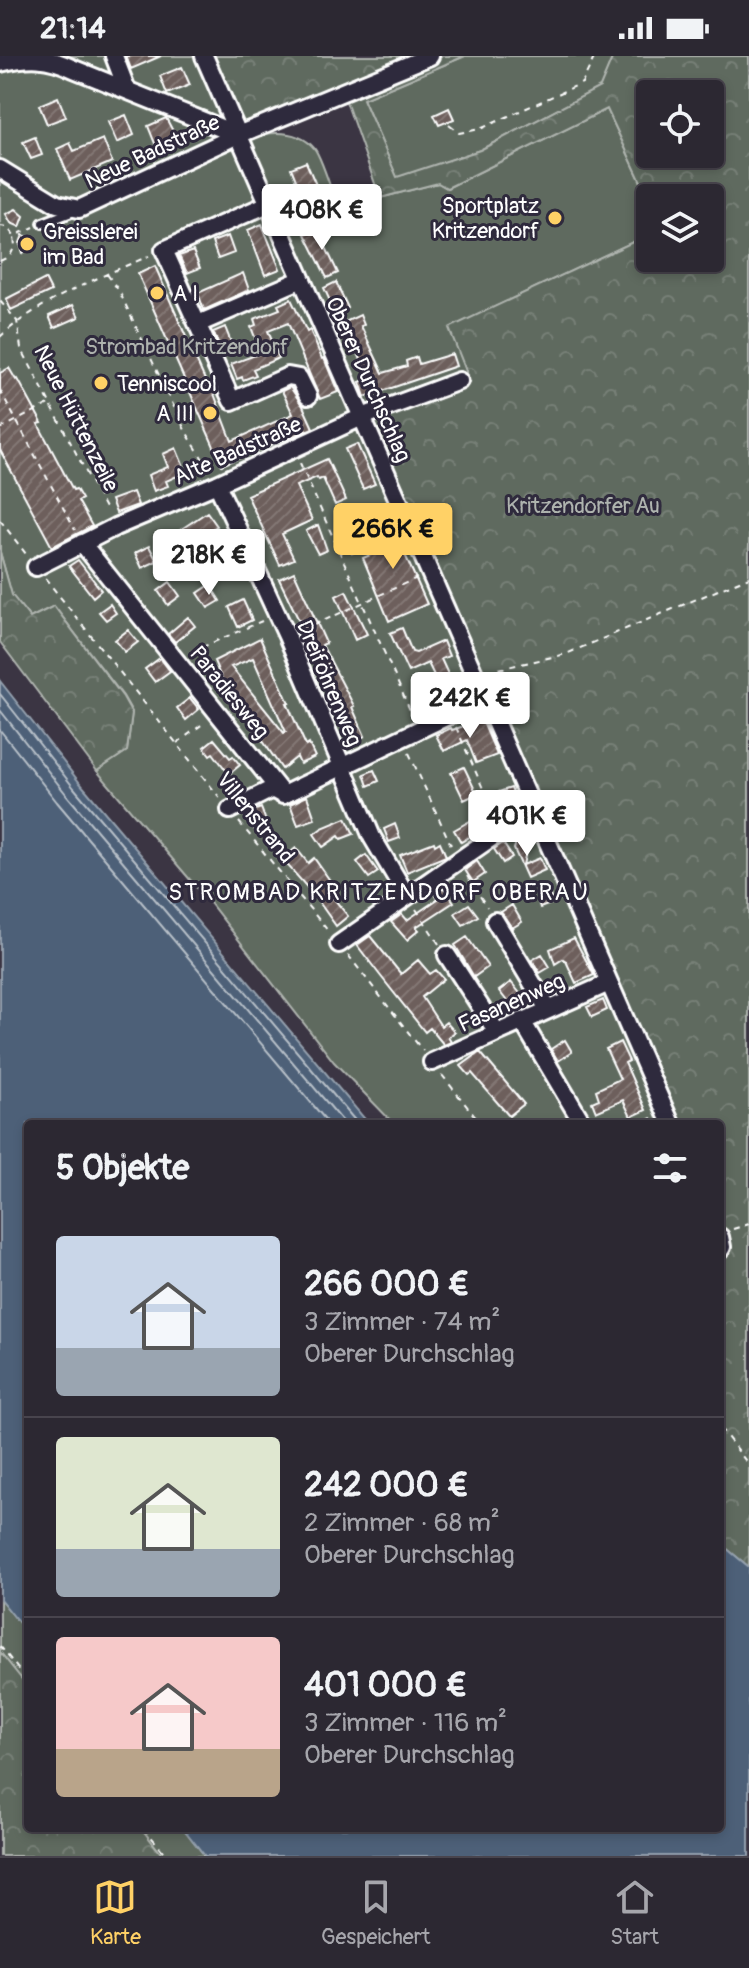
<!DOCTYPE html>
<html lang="de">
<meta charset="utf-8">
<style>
body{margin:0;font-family:Pangolin,sans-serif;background:#34303a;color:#f1f3f6;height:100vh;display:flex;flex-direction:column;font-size:30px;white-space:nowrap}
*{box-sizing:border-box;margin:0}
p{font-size:26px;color:#a6a6ac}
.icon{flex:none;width:44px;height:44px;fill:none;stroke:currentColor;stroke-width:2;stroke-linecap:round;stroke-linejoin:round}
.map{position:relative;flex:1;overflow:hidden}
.sheet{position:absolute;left:24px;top:1064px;width:700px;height:712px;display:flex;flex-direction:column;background:#2c2832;border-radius:8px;box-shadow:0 4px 12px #0003,0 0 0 2px #48444d}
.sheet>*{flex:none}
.controls{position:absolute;left:636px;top:24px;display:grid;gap:16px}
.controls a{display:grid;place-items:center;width:88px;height:88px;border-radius:8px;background:#2c2832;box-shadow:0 4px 12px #0003,0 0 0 2px #48444d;font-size:40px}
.price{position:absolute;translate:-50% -68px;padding:0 18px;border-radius:8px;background:#fff;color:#222;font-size:26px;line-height:52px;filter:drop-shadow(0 2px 4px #0008)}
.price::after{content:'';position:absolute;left:50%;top:48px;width:24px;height:18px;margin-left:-12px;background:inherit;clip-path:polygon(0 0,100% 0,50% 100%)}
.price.active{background:#ffd166;color:#111}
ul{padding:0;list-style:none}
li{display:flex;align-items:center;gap:24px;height:200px;padding:0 32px}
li+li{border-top:2px solid #48444d}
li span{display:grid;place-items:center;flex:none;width:224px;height:160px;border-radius:8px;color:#555}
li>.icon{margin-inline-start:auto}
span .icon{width:96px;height:96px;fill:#fffc;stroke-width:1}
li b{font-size:34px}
h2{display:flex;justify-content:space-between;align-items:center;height:96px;padding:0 32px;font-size:34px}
.status{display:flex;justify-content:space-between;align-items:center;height:56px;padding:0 40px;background:#2c2832;direction:ltr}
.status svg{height:22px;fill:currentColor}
.menu{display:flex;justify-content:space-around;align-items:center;height:112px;border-top:2px solid #48444d;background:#2c2832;font-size:22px;color:#a6a6ac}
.menu a{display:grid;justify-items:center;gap:4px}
.menu .active{color:#ffd166}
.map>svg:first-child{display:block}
.green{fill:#5f6a5f;stroke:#afb4af;stroke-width:2}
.forest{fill:url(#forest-crowns);stroke:#afb4af;stroke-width:2;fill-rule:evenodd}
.water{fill:#4d6178;stroke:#94a0ae;stroke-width:2}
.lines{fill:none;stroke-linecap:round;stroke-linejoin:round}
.shore{stroke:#b8c0c9;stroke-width:2}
.building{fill:url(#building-hatch);stroke:#fff;stroke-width:2;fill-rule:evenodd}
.service-casing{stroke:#fff;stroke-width:14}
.minor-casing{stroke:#fff;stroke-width:22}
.path{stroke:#fff;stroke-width:2;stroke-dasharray:6 6;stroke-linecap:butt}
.service{stroke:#2f2a3d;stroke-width:8}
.minor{stroke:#2f2a3d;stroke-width:16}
.poi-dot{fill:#ffd166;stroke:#2f2a3d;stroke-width:3}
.labels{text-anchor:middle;stroke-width:6;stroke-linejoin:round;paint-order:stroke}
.street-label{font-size:22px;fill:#fff;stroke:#2f2a3d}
.poi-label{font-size:22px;fill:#fff;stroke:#2f2a3d;text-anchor:start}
.park-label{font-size:22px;fill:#afb4af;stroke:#2f2a3d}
.neighbourhood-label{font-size:24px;letter-spacing:2px;fill:#fff;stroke:#2f2a3d}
</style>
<div class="status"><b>21:14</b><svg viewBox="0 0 49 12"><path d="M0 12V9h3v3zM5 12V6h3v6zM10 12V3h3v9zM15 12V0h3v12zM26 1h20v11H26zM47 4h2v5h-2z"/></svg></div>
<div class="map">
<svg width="749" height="1800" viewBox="0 0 749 1800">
<defs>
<pattern id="forest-crowns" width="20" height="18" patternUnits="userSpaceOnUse" patternTransform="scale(2)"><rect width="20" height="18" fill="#5f6a5f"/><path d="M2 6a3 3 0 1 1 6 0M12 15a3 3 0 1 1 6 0" fill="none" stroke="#778077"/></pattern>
<pattern id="building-hatch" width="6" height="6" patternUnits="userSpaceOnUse" patternTransform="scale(2)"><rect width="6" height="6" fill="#6d5f5b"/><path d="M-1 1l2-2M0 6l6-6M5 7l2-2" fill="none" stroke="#837774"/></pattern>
</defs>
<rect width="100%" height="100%" fill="#3b3543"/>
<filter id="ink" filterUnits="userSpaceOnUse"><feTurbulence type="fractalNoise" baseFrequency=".0125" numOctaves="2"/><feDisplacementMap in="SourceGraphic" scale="16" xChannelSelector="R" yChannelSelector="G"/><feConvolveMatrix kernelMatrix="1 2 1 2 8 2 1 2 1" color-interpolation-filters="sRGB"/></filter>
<g filter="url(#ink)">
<path class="green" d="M0 0H199L235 84C260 78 294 69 314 92 322 101 334 143 339 157L380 142 438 127 447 132 607 53 650 145V178L450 272 470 325 363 361 671 1068H394L334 1006 210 847 97 715 127 695 132 656 123 640 54 550 30 562 12 540 0 496Z
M465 0H613L601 31 480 94 397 122 363 43Z
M0 1543 28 1578V1631L0 1596Z
M141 1772H183L205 1800H163Z"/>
<path class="forest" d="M209 0H465L363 43 397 121 480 94 600 31 613 0H749V1511L720 1487V1068H671L362 361 470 325 449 272 650 178V202H710V142H650V145L607 53 447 132 438 127 380 142 341 31 241 72ZM650 38H710V98H650Z
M0 496 12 539 30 562 54 550 123 641 132 657 127 695 97 715 0 586Z
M0 1596 28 1631V1772H141L163 1800H0Z"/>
<path class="water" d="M0 625 80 727 369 1068H28V1578L0 1543Z
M720 1487 749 1511V1800H205L183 1772H720Z"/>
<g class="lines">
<path class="shore" d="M0 638 74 732 358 1068
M0 654 66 738 345 1068
M0 674 57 746 329 1068"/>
</g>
<path class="building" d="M126 0H161L131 13Z
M182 11 190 29 167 38 160 20Z
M58 41 66 61 47 68 39 49Z
M449 52 454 63 439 69 434 59Z
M126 59 134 79 117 87 108 66Z
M166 62 176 81 156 90 148 70Z
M35 81 42 99 31 103 23 86Z
M103 83 112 106 70 124 57 93 70 87 74 95Z
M306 106 323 145 309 151 305 144 300 146 291 126 296 124 291 112Z
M16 153 24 160 20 171 11 167 6 158Z
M262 168 280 213 265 219 248 174Z
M320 171 325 182 322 183 338 217 327 222 305 178Z
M23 179 31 182 34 187 32 191 23 197 20 187Z
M228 180 234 197 218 203 212 186Z
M193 195 200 212 187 217 179 200Z
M155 210 208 331 211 330 232 385 293 358 282 335 290 331 303 350 313 372 222 409 138 218Z
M243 217 249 234 204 254 198 237Z
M45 223 51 235 11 254 6 243Z
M336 226 348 252 336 258 324 232Z
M291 243 307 276 310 274 322 303 324 302 338 336 320 343 288 267 268 275 279 302 253 313 256 319 243 324 242 321 237 323 231 308 261 297 251 271 256 269 254 263 280 253 278 249Z
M73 249 79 261 54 272 49 260Z
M360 259 364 269 361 270 383 317 407 310 406 305 417 301 419 308 452 298 456 310 365 341 360 326 369 323 345 266Z
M225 271 232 289 221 293 213 276Z
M9 312 16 324 18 323 31 347 42 367 38 368 73 434 76 433 82 443 78 445 92 470 52 491 0 394V317Z
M357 388 375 428 363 433 345 393Z
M176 392 186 416 166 425 168 430 154 435 148 419 168 411 163 398Z
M327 403 346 444 335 449 323 422 319 424 317 421 296 430 312 464 282 478 294 503 280 509 247 439Z
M133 436 138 449 116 457 111 444Z
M382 447 427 548 389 565 363 502 385 493 370 453Z
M207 456 217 470 205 478 202 475 177 490 171 480Z
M357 467 367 490 352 497 344 472Z
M318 469 327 494 318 498 306 475Z
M149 490 157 505 142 512 135 497Z
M221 499 226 514 202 523 197 508Z
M78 504 101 534 93 541 69 510Z
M294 516 326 587 322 589 354 650 352 651 365 680 350 687 326 638 328 637 303 581 306 579 279 523Z
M170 526 180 540 168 549 158 535Z
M210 529 220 545 208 552 198 537Z
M346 535 367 578 355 584 336 540Z
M243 544 252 564 238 571 229 551Z
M110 548 116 557 106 564 99 556Z
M188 561 195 570 175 586 168 578Z
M402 572 412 596 416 597 443 585 449 600 441 603 453 629 441 634 428 607 408 616 390 577Z
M128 574 138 586 125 596 115 584Z
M260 582 289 647H287L306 690 309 688 315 701 300 708 297 701 282 713 248 663 251 661 221 622 214 605ZM253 602 286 676 284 677 231 611Z
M160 602 170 615 155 626 145 613Z
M190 642 199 653 186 664 177 652Z
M482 664 497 699 476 707 467 684 444 695 436 679 451 672 452 674Z
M214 683 230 702 233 700 240 709 229 718 213 697 210 699 204 691Z
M464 711 477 738 464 744 451 717Z
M374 714 379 725 368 730 364 718Z
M511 732 516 746 504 751 499 736Z
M307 740 315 763 298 769 290 748Z
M261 752 267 768 254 773 248 757Z
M486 756 491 768 461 786 454 774Z
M346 762 354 778 341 783 339 780 323 791 314 778 322 772Z
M395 768 400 782 389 786 384 773Z
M518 780 529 783 523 809 540 802 545 814 527 822 514 793Z
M434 786 435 789 440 786 446 800 407 816 400 799Z
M503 787 512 801 503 807 494 793Z
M296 792 308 807 314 802 336 833 330 838 348 860 336 870 314 839 282 803Z
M366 799 378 816 369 822 357 806Z
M477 805 485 818 473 826 465 814Z
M444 832 454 846 416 871 419 874 407 884 391 866 402 858 407 864 438 843 435 838Z
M548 834 553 847 540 852 536 838Z
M469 848 478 860 463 869 455 857Z
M512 849 522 866 512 872 501 856Z
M370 880 401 918 418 904 430 918 436 914 444 923 422 941 441 970 446 966 455 976 448 981 451 986 444 989 430 972 425 976 379 918 357 889Z
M467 881 488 911 474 921 455 889Z
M574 882 594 919 576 927 566 905 563 903 555 908 550 893Z
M542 898 550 911 540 917 532 904Z
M511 926 526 945 514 954 499 935Z
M603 944 607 954 592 961 587 951Z
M565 984 572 996 558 1005 551 993Z
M620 986 629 1005 625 1007 646 1054 631 1061 623 1044 596 1056 592 1046 599 1043 596 1034 620 1023 606 993Z
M480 996 524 1048 509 1060 472 1017 469 1019 461 1010Z"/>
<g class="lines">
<g class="service-casing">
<path id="service" d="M43 167 74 155"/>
</g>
<g class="minor-casing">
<path id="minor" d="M114 0 127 34
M204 0 671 1068
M0 7C30 0 47 0 74 13L238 79
M0 113 57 148 79 153 238 79 430 0
M268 148 164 194 232 345 288 320 299 322 308 340
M198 268 300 224
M217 428 287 580 372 781 407 840
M82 487 283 739
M36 511 115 471 217 428 362 361 459 325
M230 754 272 733 283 739 485 642
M495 865 548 953
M339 888 534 752
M447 899 497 976
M522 965 583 1068
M432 1006 609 927
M720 1181 722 1191 720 1194"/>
</g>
<path class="path" d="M449 69 459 77 480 73 582 27 595 0
M0 170 7 171 14 180 34 171
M0 205 10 200 15 190 14 181
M107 218 119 235 185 374 209 413
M0 245 17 265 21 292 107 456
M0 281C37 246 102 220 149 200
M0 334 75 474
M0 373 49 348
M300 407 413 661
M0 464 26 498
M45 522 220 742
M303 574 417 522
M191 596 262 565
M492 621 494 614 566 598 749 521
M456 671 495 760
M177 687 204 667
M409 697 451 789
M239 766 329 876
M467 820 487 851
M416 853 439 888
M348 899 423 995
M442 1019 481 1068
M638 1068 652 1062
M733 1173 749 1168
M720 1372 749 1409
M0 1590 28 1626
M144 1772 167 1800"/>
<use href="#service" class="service"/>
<use href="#minor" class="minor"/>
</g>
</g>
<g class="poi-dot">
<circle cx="555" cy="162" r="8"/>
<circle cx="27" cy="188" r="8"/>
<circle cx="157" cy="237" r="8"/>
<circle cx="101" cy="327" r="8"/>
<circle cx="210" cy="357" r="8"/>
</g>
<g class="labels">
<g class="street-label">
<text transform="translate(152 95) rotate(-25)" y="8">Neue Badstraße</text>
<text transform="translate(369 323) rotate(66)" y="8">Oberer Durchschlag</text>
<text transform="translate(77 362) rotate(63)" y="8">Neue Hüttenzeile</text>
<text transform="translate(237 394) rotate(-24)" y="8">Alte Badstraße</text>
<text transform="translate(330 627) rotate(67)" y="8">Dreiföhrenweg</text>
<text transform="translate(230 636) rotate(51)" y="8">Paradiesweg</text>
<text transform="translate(256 761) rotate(51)" y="8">Villenstrand</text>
<text transform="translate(511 946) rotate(-24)" y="8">Fasanenweg</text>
</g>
<g class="poi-label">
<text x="539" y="157" text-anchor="end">Sportplatz<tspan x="539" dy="25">Kritzendorf</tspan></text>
<text x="43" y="183">Greisslerei<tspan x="43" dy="25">im Bad</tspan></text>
<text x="173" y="245">A I</text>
<text x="117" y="335">Tenniscool</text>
<text x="194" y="365" text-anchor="end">A III</text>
</g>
<g class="park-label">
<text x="187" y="298">Strombad Kritzendorf</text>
<text x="583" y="457">Kritzendorfer Au</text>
</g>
<g class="neighbourhood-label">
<text x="379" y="844">STROMBAD KRITZENDORF OBERAU</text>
</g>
</g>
</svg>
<div class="controls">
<a><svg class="icon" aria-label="locate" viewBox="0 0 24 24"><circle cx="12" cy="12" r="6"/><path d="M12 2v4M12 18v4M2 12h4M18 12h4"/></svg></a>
<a><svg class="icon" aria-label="layers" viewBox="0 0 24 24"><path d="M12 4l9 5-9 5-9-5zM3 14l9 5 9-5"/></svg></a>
</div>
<b class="price" style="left:322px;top:196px">408K €</b>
<b class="price active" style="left:393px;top:515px">266K €</b>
<b class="price" style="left:209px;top:541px">218K €</b>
<b class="price" style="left:470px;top:684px">242K €</b>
<b class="price" style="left:527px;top:802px">401K €</b>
<section class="sheet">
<h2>5 Objekte<svg class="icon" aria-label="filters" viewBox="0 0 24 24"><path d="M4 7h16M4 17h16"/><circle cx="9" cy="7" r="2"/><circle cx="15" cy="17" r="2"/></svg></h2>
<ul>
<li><span style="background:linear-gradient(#c9d6e8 70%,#9aa5b1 0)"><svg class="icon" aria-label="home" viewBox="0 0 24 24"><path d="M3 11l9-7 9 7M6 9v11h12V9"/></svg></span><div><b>266 000 €</b><p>3 Zimmer · 74 m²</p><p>Oberer Durchschlag</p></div></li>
<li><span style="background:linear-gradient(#dfe7d0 70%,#9aa5b1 0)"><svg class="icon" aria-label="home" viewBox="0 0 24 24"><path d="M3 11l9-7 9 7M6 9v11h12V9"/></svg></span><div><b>242 000 €</b><p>2 Zimmer · 68 m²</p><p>Oberer Durchschlag</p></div></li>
<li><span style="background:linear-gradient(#f6c9c9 70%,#b9a48a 0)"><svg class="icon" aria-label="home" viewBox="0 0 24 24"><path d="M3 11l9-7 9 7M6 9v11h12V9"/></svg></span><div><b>401 000 €</b><p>3 Zimmer · 116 m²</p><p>Oberer Durchschlag</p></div></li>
</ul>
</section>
</div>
<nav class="menu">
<a class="active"><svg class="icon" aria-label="map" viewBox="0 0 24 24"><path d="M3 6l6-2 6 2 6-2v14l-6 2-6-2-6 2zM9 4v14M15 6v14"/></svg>Karte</a>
<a><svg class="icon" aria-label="saved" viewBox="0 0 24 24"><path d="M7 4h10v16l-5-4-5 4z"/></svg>Gespeichert</a>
<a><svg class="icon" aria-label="home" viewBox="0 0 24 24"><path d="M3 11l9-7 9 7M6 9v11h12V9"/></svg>Start</a>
</nav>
